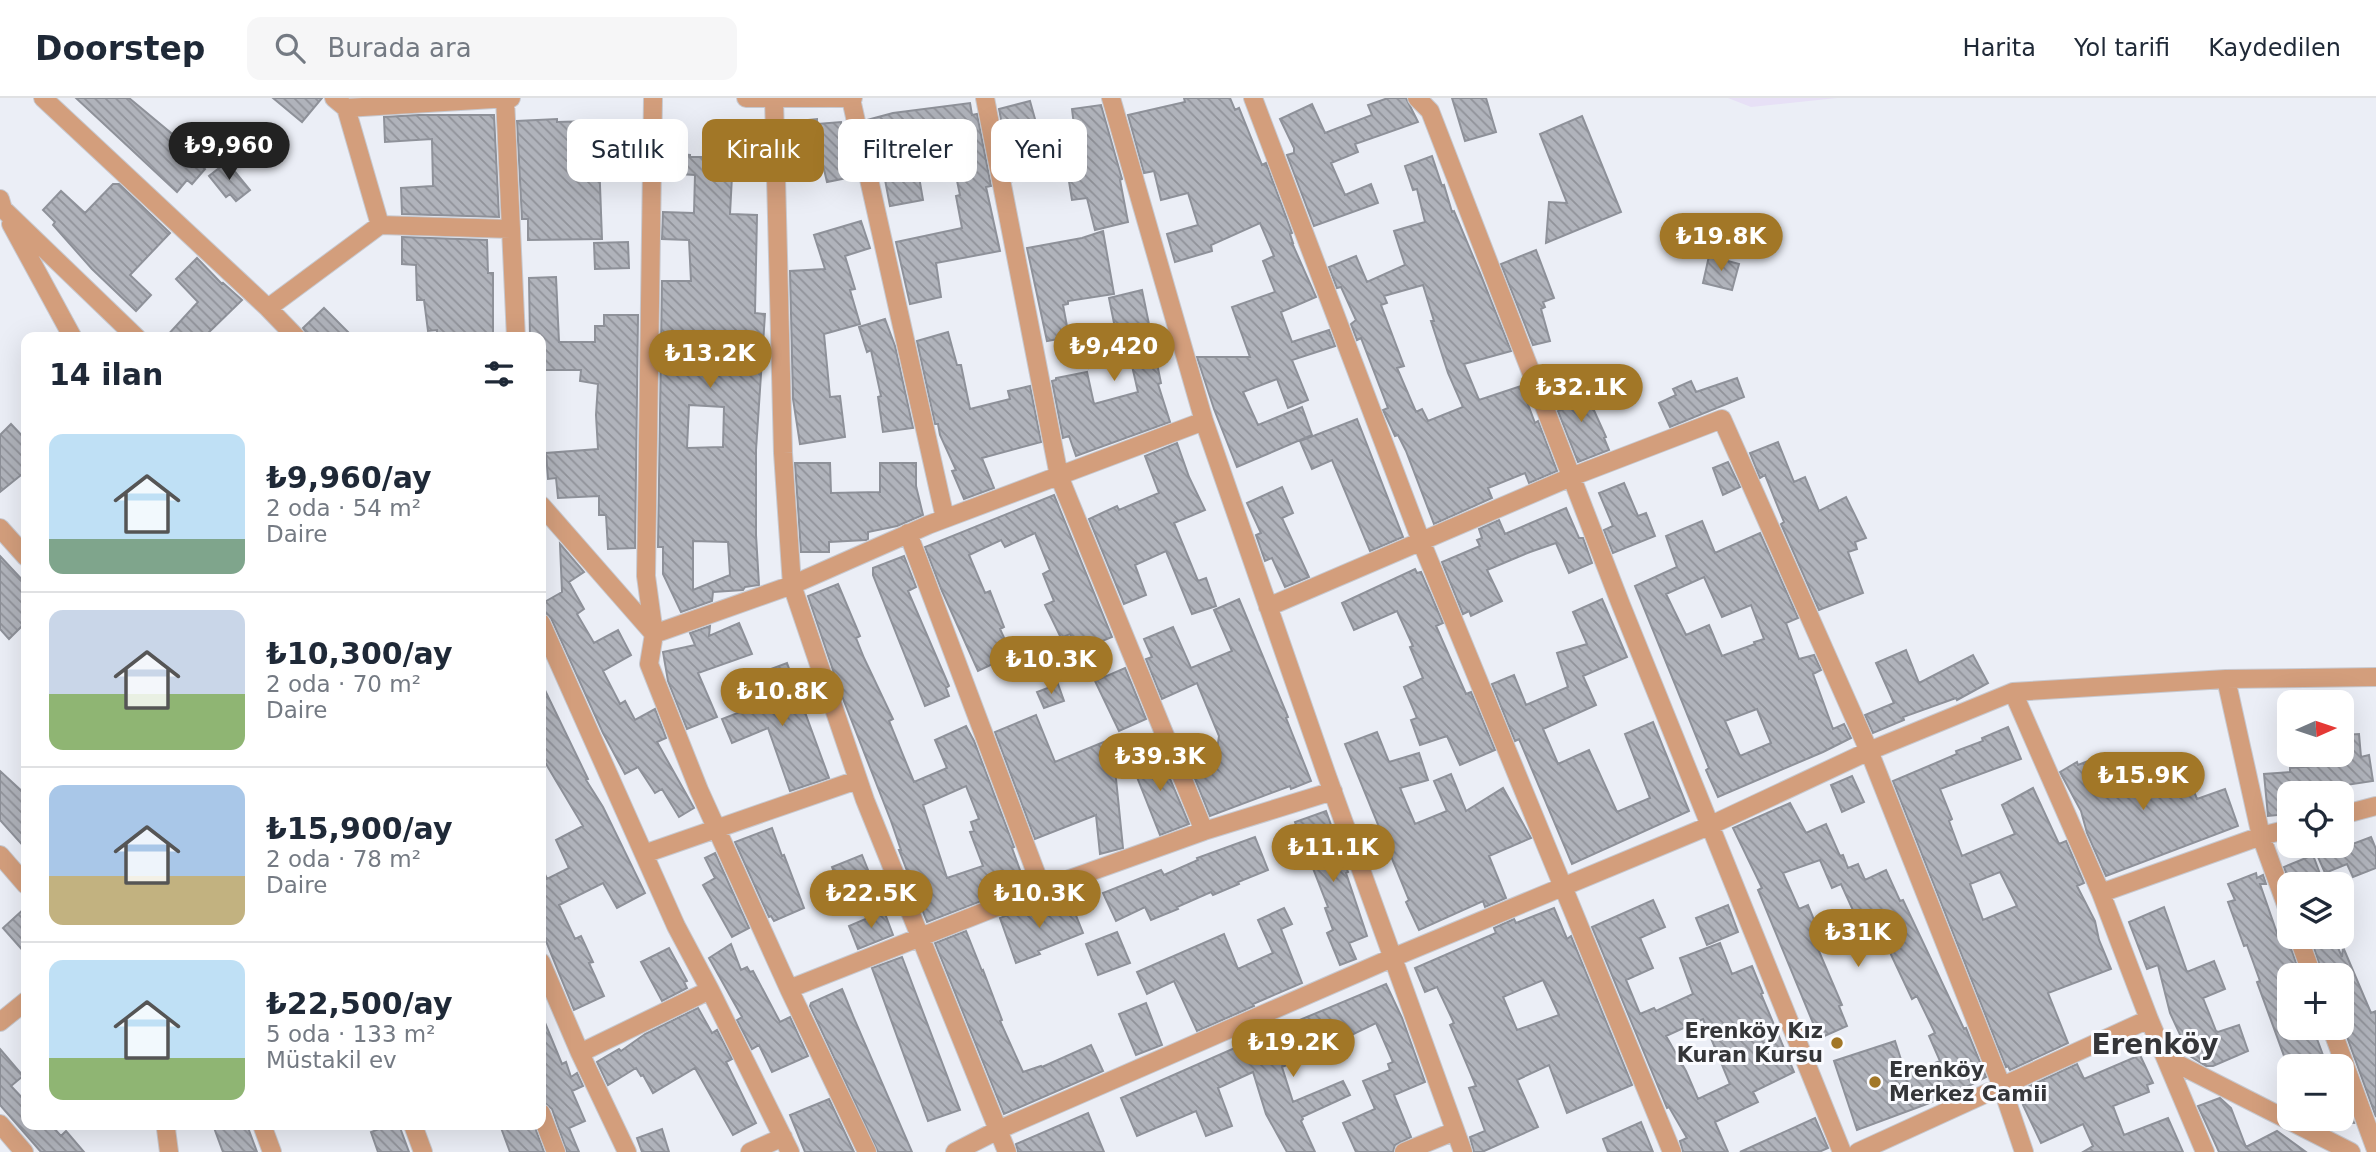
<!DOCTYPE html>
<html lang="tr">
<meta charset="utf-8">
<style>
body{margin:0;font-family:"DejaVu Sans",sans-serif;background:#f6f6f7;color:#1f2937;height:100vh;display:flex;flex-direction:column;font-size:26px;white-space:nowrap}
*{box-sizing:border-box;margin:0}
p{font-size:23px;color:#747a83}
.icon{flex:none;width:38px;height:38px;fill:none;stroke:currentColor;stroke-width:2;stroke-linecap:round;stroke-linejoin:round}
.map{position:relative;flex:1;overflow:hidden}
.sheet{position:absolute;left:21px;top:234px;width:525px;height:798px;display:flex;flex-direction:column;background:#fff;border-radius:14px;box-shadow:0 7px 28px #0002}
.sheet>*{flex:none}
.top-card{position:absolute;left:567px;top:21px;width:665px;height:63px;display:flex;gap:14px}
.needle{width:46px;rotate:87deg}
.tools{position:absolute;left:2277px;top:592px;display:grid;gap:14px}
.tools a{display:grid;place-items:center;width:77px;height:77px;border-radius:14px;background:#fff;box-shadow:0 7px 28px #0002;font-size:35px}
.price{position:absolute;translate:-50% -60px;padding:0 16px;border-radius:24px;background:#a27727;color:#fff;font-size:23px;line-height:46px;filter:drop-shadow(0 2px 4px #0008)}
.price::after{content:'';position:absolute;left:50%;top:42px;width:21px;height:16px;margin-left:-10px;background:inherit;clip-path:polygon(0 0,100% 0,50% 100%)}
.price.on{background:#222;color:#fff}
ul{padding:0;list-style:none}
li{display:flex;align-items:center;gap:21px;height:175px;padding:0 28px}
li+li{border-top:2px solid #e0e1e3}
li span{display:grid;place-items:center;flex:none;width:196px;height:140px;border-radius:14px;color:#555}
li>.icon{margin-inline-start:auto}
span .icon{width:84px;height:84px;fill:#fffc;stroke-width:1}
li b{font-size:30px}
h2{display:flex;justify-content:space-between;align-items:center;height:84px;padding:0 28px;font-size:30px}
.pill{padding:0 24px;border-radius:14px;background:#fff;box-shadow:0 7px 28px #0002;font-size:24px;line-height:63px}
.pill.on{background:#a27727;color:#fff}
header{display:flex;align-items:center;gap:42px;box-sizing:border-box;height:98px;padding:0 35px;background:#fff;border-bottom:2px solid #e0e1e3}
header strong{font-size:33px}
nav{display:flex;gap:38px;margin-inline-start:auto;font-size:24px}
.search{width:490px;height:63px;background:#f6f6f7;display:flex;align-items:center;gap:18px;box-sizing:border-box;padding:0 24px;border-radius:14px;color:#747a83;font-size:26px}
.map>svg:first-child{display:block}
.education{fill:#e7e0f6}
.building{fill:url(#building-back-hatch);stroke:#8e9199;stroke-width:2;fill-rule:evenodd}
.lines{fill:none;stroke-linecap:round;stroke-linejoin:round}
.minor-casing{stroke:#c7c9d0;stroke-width:20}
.minor{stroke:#d39e7c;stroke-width:18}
.poi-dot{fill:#a27727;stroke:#fafbff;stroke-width:2.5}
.labels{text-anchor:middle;stroke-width:6;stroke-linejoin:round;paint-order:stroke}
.poi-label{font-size:21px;font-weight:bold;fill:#353639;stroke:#fafbff;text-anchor:end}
.district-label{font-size:28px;font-weight:bold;fill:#353639;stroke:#fafbff}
</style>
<header>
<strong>Doorstep</strong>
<div class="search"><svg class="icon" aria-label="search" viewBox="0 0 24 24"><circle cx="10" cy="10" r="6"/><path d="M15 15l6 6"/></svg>Burada ara</div>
<nav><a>Harita</a><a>Yol tarifi</a><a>Kaydedilen</a></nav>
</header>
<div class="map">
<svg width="2376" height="1054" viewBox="0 0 2376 1054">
<defs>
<pattern id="building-back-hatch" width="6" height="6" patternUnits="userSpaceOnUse" patternTransform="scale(1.75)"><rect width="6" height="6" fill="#b0b3bb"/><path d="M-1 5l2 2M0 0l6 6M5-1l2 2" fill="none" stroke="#909299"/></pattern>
</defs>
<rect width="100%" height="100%" fill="#ebeef6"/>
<path class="education" d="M1728 0H1837L1751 9Z"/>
<path class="building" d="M76 0H129L177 40 174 44 205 71 192 86 187 82 177 94Z
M273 0H322L302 24Z
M1184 0H1230L1235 12 1239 10 1262 67 1266 65 1292 135 1290 136 1293 145H1292L1316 199 1281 214 1292 244 1329 232 1335 248 1292 262 1308 302 1288 310 1277 281 1243 294 1258 327 1302 309 1312 337 1237 369 1214 311 1197 259H1250L1232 209 1275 194 1263 163 1274 158 1260 125 1211 147 1212 153 1175 164 1167 136 1198 127 1188 95 1161 102 1154 73 1144 75 1128 17 1185 4Z
M1388 0H1406L1418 24 1355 46 1358 54 1331 65 1345 97 1371 86 1378 105 1314 128 1287 57 1294 55V50L1280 21 1312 6 1325 35 1372 17 1368 7Z
M1452 0H1486L1496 34 1465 43Z
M1030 3 1043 50 1076 43 1072 11 1101 7 1122 81 1120 82 1128 124 1095 132 1087 100 1072 102 1067 71 1013 83 999 11Z
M970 5 972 17 977 16 991 88 986 89 1000 153 936 165 941 199 910 206 896 144 962 130 956 98 960 97 955 73 960 72 953 33 936 35 935 29 901 38 910 75 918 73 923 102 890 108 883 71 879 72 867 22 893 15Z
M419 17H494L499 119 402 116 401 90 433 88 432 41 385 44 384 19Z
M1582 18 1621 114 1546 145 1549 104 1567 105 1540 36Z
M557 21V24L626 22 627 60 599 61 602 141 528 142V121H522L517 23Z
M817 21V26L841 24V29L845 27 857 78 827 84 819 50 792 52 789 24Z
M664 55 690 57V59H726V56L759 58 758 79 732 78 730 116 757 117 755 215 765 216 756 352V437L759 487 745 489 743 492 713 494 712 503 681 514 663 476V449H658L662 183H691L689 142 662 141 663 114 694 115 695 77 663 75ZM689 307 724 309 723 349 687 350ZM693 443 728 444 730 477 693 492Z
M1432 58 1442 88 1444 87 1452 114 1454 113 1480 175 1511 253 1464 266 1479 302 1521 288 1535 325 1538 323 1557 373 1529 385 1525 375 1488 390 1492 400 1434 426 1406 353 1398 337 1395 338 1383 312 1388 310 1361 240 1357 242 1351 226 1356 222 1341 189 1337 190 1329 169 1356 158 1367 184 1405 167 1394 133 1425 124 1417 91 1413 92 1405 68ZM1423 187 1434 223H1431L1448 275 1463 309 1428 323 1422 311 1416 314 1397 270 1404 268 1381 207 1387 205 1384 198Z
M227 64 250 92 236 103 230 96 226 99 209 78Z
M113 86H119L170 135 130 177 151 197 136 213 92 171 53 127 55 124 43 112 61 93 85 115Z
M861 123 870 150 845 158 855 191 850 192 860 226 824 236 830 299 840 298 845 339 800 346 793 301 790 173 825 171 814 137Z
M1103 133 1114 196 1068 203V206L1063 207 1069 239 1047 243 1027 150 1082 140Z
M402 139 487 142 488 175H493V240H437V232L428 233 424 202H417L416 167 402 166Z
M628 144 629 170 595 171 594 145Z
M1536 152 1554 200 1543 204 1545 209 1541 211 1550 243 1533 247 1501 166Z
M1709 158 1739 166 1732 192 1703 185Z
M197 160 222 186 223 185 242 202 203 240H165L198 204 176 181Z
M556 179 559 244H595V228H604V217H638L635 450 608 451 606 417H599V398L558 400 556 380 548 381 546 355 598 351 596 317 598 286 580 283 581 272H541V240H530L529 180Z
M1142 192 1161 285 1158 286 1170 324 1076 358 1069 338 1063 340 1052 283 1056 282V280L1087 274 1094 306 1138 294 1130 259 1089 270 1080 241 1115 230 1109 200Z
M324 210 354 240H308L303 230Z
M885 221 895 248 913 330 883 334 878 299 881 298 871 252 867 254 859 229Z
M948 234 957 267H961L970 311 1010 301 1008 293 1030 288 1041 344 982 360 994 390 964 401 952 373 956 372 940 337 938 326H935L917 243Z
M1737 280 1744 299 1670 329 1659 305 1676 297 1673 291 1691 283 1696 294Z
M1576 285 1581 302 1588 299 1606 339 1604 340 1609 352 1578 364 1558 313 1564 311 1558 290Z
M1357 321 1403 439 1370 453 1332 362 1312 371 1300 343Z
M11 326 26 342V373L0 394V337Z
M1778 344 1794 384 1805 379 1819 413 1846 399 1866 440 1855 444 1857 451 1848 454 1863 495 1819 512 1781 426 1784 424 1765 377 1760 380 1750 355Z
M1177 345 1189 379 1205 412 1174 425 1198 483 1206 480 1216 508 1192 516 1166 453 1135 467 1146 497 1124 506 1089 421 1117 408 1119 412 1159 395 1145 358Z
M1728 364 1740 389 1723 397 1713 370Z
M795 365H830L831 395 880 394V365H916V388L923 417 897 428 868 434V441L866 442 829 444V454H801Z
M1624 385 1638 418 1646 415 1655 438 1613 455 1604 432 1613 428 1599 395Z
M1282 389 1293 415 1282 420 1309 479 1285 489 1272 460 1265 463 1256 437 1261 435 1247 405Z
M1054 397 1112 539 1078 553 1070 536 1061 540 1045 507 1054 503 1043 476 1050 472 1035 435 1005 449 1001 442 969 457 985 495 990 493 1004 529 1000 531 1012 557 978 573 942 493 925 449Z
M1566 410 1579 440H1583L1592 465 1569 475 1556 445 1530 454 1487 472 1502 503 1471 518 1469 513 1463 516 1442 464 1480 448 1477 442 1482 440 1479 431 1499 422 1505 436Z
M1702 423 1715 455 1760 435 1798 520 1786 525 1799 561 1814 557 1821 572 1813 576 1833 631 1844 626 1851 640 1823 654 1718 699 1706 672 1709 670 1635 488 1677 469 1666 438ZM1704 479 1722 519 1751 507 1764 541 1754 544 1755 546 1722 558 1709 527 1686 537 1666 496ZM1757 611 1771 645 1740 658 1725 623Z
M560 446 584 474 569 484 584 511 577 516 594 545 618 532 631 557 603 573 620 606 625 603 635 622 655 611 666 640 657 644 694 710 679 719 662 691 655 695 638 669 625 676 603 635 551 520 541 510V506L562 494Z
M0 458 26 486V524L9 541 0 531Z
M904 458 916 489 908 493 949 588 946 590 949 598 925 608 873 477V470Z
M1415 471 1417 475 1421 474 1443 525 1436 528 1466 596 1471 594 1495 652 1460 667 1447 638 1420 647 1411 622 1417 620 1404 589 1423 580 1410 549 1413 548 1397 513 1354 532 1342 505Z
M838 486 860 538 856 540 864 560 893 621 889 623 914 684 947 670 935 642 966 628 974 643 1014 749 1012 750 1025 786 927 824 899 752H901L891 723 840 593 808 498ZM966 688 979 721 971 724 974 733 970 734 983 768 947 780 923 707Z
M1239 501 1288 619 1286 620 1311 683 1291 691 1290 688 1210 718 1189 666 1217 652 1219 638 1197 585 1162 601 1146 561 1152 559 1144 541 1173 529 1191 570 1232 553 1214 512Z
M1602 501 1627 559 1583 578 1596 607 1543 631 1558 666 1589 652 1617 714 1650 700 1625 636 1653 624 1689 713 1572 766 1519 641 1515 643 1492 586 1514 577 1526 607 1568 589 1557 555 1587 546 1573 514Z
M739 525 752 556 698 575 717 619 687 631 668 583 663 554 695 547 690 535 710 528 709 538Z
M1906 552 1919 585 1973 557 1988 585 1957 602 1956 600 1903 619 1904 622 1873 635 1865 617 1894 605 1876 565Z
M787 565 829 680 790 693 768 630 732 645 722 621 766 604 755 577Z
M1125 570 1146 621 1119 633 1095 583Z
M541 584 588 681 586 682 603 709 645 795 617 810 603 785 559 807 575 841 581 838 593 864 589 865 604 898 574 912 541 831V767L547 781 569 770 556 742 583 728 546 666 541 668Z
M1058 586 1064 603 1044 610 1037 594Z
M1036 617 1055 664 1106 643 1114 661 1123 750 1100 756 1096 717 1035 741 995 634Z
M2008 629 2021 661 1940 691 1952 721 1949 723 1962 758 2015 736 2002 707 2033 690 2059 746 2066 743 2084 785 2077 788 2095 823 2099 842 2111 871 2048 895 2068 945 2010 972 2008 968 2006 969 1893 683 1957 656 1956 653 1983 643 1982 640ZM2000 774 2017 808 1983 822 1970 786Z
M1377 634 1389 664 1419 655 1428 682 1400 690 1415 726 1447 713 1434 683 1451 676 1466 713 1503 690 1531 740 1489 758 1506 800 1485 809 1483 803 1419 832 1406 804 1409 802 1345 646Z
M2359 636 2361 659 2369 657 2373 683 2339 688V695H2289V716L2268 718 2264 676 2290 674V670L2315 668V656H2342V637Z
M1158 652 1189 726 1160 737 1131 664Z
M2152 658 2163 683 2186 674 2197 701 2225 691 2238 728 2106 778 2087 735 2081 713 2060 674 2077 664 2078 667 2098 659 2103 673 2125 667 2126 669Z
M0 673 26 697V751L0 722Z
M1852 678 1864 704 1842 714 1831 687Z
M1790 705 1806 735 1826 726 1840 758 1843 757 1848 770 1858 766 1865 782 1886 772 1900 803 1903 802 1964 931 1966 930 1986 979 1951 997 1857 1032 1834 963 1895 943 1906 977 1940 963 1929 938 1935 935 1917 898 1912 901 1870 812 1856 819 1841 786 1832 790 1820 762 1783 775 1799 811 1808 807 1819 834 1812 837 1842 907 1839 908 1847 928 1820 940 1818 937 1758 792 1762 790 1733 730Z
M1326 713 1348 774 1346 775 1367 838 1349 845 1356 861 1340 867 1327 835 1333 832 1325 810 1328 809 1295 724Z
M772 730 782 758 784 757 804 810 774 823 771 818 769 819 735 744Z
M1255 739 1268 772 1238 784 1239 786 1213 797 1211 794 1177 809 1178 811 1151 822 1145 809 1116 823 1103 795 1161 772 1164 777 1198 762 1197 760Z
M2371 739 2376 751V770L2353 779 2347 766 2325 775 2318 759Z
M715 755 749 830 732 839 703 787 715 780 705 760Z
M862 757 872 782 842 794 832 769Z
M2313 757 2320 776 2290 786 2284 769Z
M2256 775 2257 780 2263 777 2266 786H2260L2278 838H2287L2300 877H2289V929H2306L2308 936 2314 933 2327 968H2288L2287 966 2257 884 2260 883 2247 847 2244 848 2228 804 2235 802 2228 786Z
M1653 802 1665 829 1640 840 1653 870 1626 882 1640 916 1654 910 1656 913 1693 896 1680 860 1720 845 1732 876 1752 868 1763 895 1761 896 1794 974 1753 994 1758 1004 1715 1024 1728 1054H1683L1680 1043 1687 1040 1669 1009 1667 1010 1592 829ZM1703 921 1730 986 1698 1001 1686 973 1666 938Z
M1071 805 1083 835 1038 853 1040 856 1016 865 1000 820 1033 807 1037 818Z
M1728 807 1738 834 1707 847 1696 820Z
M26 809V856L3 830Z
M2164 809 2187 874 2214 863 2225 891 2203 900 2216 933 2218 934 2239 927 2248 953 2213 968H2206L2190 958 2170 915 2158 867 2147 871 2129 824Z
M1284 810 1292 826 1281 831 1302 885 1253 906 1254 908 1197 933 1174 883 1147 896 1137 874 1224 836 1238 871 1273 855 1258 822Z
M1554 810 1567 841 1571 838 1632 987 1567 1015 1549 967 1517 982 1538 1029 1482 1054H1474L1470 1039 1485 1033 1469 990 1476 988 1450 927 1454 925 1437 889 1425 894 1415 870 1496 835 1494 830 1514 821 1516 825ZM1543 882 1559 917 1517 932 1503 899Z
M884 813 893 837 858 851 849 828Z
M966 833 982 873 983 872 1002 922 1000 923 1023 974 1041 968 1042 969 1091 947 1103 973 1004 1016 935 845Z
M1117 834 1130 865 1098 877 1086 846Z
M2310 838H2333L2342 859 2343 849 2371 915 2376 913V1019L2342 925V877H2323Z
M731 846 741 872 747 869 750 874 753 873 780 924 790 919 808 958 772 974 759 947 752 951 737 922 742 919 709 860Z
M669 850 687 883 684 884 687 890 662 903 641 864Z
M902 859 960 1012 928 1023 872 870Z
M1386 886 1402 920 1425 984 1394 997 1411 1039 1395 1047 1393 1054H1356L1343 1025 1375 1011 1363 983 1390 972 1388 966 1393 964 1376 925 1341 942 1342 944 1282 969 1293 1004 1343 983 1350 997 1302 1019 1303 1021 1301 1023 1315 1054H1287L1266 1016 1253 974 1218 990 1232 1028 1206 1038 1196 1013 1137 1038 1121 1000 1244 946 1241 938 1263 929 1266 936Z
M842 891 853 918 912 1054H878L810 908 811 905Z
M1146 905 1162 947 1136 957 1119 916Z
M698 910 712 935 717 932 732 961 726 964 756 1025 733 1037 695 970 653 995 643 977 641 978 636 970 608 987 597 964 619 951 621 953 645 936Z
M541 915 562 966 566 964 571 979 577 975 583 988 572 993 585 1023 569 1030 579 1054H567L552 1011 545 1005 541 993Z
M0 951 23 978 11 988 26 1004V1027H51L61 1038 66 1033 84 1054H41L0 1007Z
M2140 957 2153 985 2147 987 2149 994 2113 1008 2124 1037 2168 1020 2183 1054H2083L2093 1048 2083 1026 2041 1045 2023 1007 2025 1006 2019 993 2077 966 2084 981Z
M2342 991 2354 1025 2342 1024Z
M2220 1000 2231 1010 2246 1049 2277 1033 2306 1054H2219L2198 1008Z
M829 1001 854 1054H805L790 1017Z
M1088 1015 1104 1054H1018L1016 1046Z
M1815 1020 1828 1050 1819 1054H1740Z
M1641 1024 1653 1054H1608L1603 1041Z
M213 1027H247L257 1054H223Z
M390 1027H399L409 1054H378L371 1034Z
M500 1027H534L544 1054H510Z
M662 1031 669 1054H642L637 1040Z"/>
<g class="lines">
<g class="minor-casing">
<path id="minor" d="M43 0 268 210 297 240
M505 0 516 240
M653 0 646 478 654 536 649 566 699 692 789 891
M746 0H853
M774 0 783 355 792 487 865 702 1007 1054
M1111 0 1204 323 1326 675 1463 1054
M1253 0 1421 443 1672 1054
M1417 0 1430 13 1621 507 1842 1054
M851 1 945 420
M346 10 511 0
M0 101 3 111 137 240
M11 126 73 240
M380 127 511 131
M268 210 380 127 346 10 334 0
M541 407 654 536 792 487 928 427 1204 323
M0 430 26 459
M908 435 1042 791
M1268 509 1571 379 1722 321 1869 653 2002 989 2024 1054
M541 525 676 828 710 892 790 1054
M2226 581 2261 738 2289 815
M2013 594 2101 795 2149 921 2205 1054
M2342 717 2376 708
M1204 733 1333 693
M644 756 857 682
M0 757 26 787
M2101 795 2261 738 2289 731
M2298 838 2312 877
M541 864 580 955 627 1054
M0 924 26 903
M2331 929 2376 1052
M580 955 710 892
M2166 960 2351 1054
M541 1015 556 1054
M0 1026 24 1054
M168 1027 166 1031 169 1054
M262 1027 272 1054
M413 1027 423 1054
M750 1054 783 1039
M867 1054 789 891 1042 791 1204 733 1059 378 985 0
M955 1054 998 1032 1392 860 1709 728 1869 653 2013 594 2226 581 2376 579
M1404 1054 1455 1033
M1858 1054 2149 921"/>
</g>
<use href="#minor" class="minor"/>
</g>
<g class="poi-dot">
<circle cx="1837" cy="945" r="7"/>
<circle cx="1875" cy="984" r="7"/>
</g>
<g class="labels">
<g class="poi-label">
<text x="1823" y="940">Erenköy Kız<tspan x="1823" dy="24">Kuran Kursu</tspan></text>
<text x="1889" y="979" text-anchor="start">Erenköy<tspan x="1889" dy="24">Merkez Camii</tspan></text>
</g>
<g class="district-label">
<text x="2155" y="956">Erenköy</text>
</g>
</g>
</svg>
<div class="tools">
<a><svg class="needle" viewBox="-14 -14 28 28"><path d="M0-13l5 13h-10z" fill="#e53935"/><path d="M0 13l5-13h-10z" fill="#747a83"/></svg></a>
<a><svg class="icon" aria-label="locate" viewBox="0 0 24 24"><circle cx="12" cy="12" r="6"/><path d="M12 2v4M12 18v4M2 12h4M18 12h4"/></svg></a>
<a><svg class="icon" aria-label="layers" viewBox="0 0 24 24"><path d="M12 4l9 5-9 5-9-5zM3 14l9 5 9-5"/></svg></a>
<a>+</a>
<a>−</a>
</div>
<b class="price on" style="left:229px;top:84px">₺9,960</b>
<b class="price" style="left:1721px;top:175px">₺19.8K</b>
<b class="price" style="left:1114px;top:285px">₺9,420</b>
<b class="price" style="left:710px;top:292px">₺13.2K</b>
<b class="price" style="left:1581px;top:326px">₺32.1K</b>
<b class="price" style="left:1051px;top:598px">₺10.3K</b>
<b class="price" style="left:782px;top:630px">₺10.8K</b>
<b class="price" style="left:1160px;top:695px">₺39.3K</b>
<b class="price" style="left:2143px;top:714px">₺15.9K</b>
<b class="price" style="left:1333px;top:786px">₺11.1K</b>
<b class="price" style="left:871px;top:832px">₺22.5K</b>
<b class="price" style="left:1039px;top:832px">₺10.3K</b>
<b class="price" style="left:1858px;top:871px">₺31K</b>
<b class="price" style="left:1293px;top:981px">₺19.2K</b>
<div class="top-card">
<a class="pill">Satılık</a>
<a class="pill on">Kiralık</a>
<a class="pill">Filtreler</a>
<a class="pill">Yeni</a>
</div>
<section class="sheet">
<h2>14 ilan<svg class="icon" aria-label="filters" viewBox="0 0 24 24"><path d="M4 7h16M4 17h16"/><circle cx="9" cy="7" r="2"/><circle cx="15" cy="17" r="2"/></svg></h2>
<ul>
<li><span style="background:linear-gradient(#bfe0f5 75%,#7fa58c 0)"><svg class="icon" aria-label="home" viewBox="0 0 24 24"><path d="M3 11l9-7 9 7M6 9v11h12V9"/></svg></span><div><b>₺9,960/ay</b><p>2 oda · 54 m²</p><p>Daire</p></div></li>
<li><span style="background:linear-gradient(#c9d6e8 60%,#8fb573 0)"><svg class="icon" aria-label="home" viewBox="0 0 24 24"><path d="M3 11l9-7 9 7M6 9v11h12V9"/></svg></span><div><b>₺10,300/ay</b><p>2 oda · 70 m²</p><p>Daire</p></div></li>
<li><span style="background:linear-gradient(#a9c7e8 65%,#c2b280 0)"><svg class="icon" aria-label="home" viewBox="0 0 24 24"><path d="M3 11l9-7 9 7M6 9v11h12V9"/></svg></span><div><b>₺15,900/ay</b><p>2 oda · 78 m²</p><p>Daire</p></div></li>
<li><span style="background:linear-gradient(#bfe0f5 70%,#8fb573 0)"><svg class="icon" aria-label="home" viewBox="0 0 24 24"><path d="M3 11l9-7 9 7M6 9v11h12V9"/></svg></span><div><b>₺22,500/ay</b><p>5 oda · 133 m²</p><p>Müstakil ev</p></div></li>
</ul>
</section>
</div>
